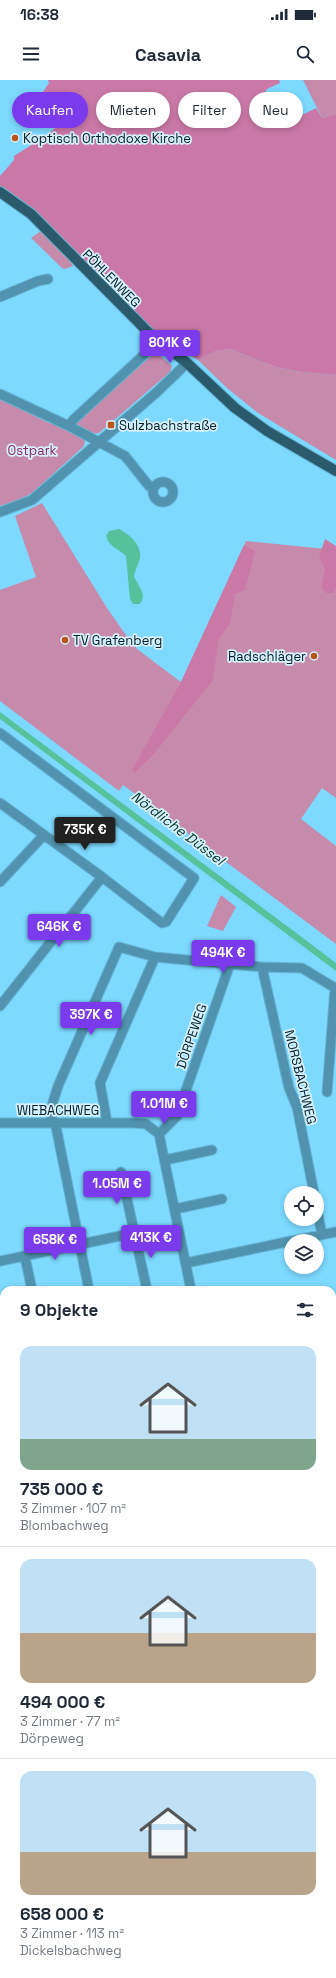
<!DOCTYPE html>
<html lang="de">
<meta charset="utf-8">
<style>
body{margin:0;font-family:"Space Grotesk",sans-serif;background:#f6f6f7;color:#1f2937;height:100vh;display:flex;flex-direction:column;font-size:15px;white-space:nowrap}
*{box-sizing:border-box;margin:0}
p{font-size:13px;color:#747a83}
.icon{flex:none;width:22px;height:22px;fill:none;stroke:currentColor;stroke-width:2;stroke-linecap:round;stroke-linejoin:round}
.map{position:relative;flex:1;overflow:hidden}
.side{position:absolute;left:0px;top:1206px;width:336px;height:692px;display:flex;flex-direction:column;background:#fff;border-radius:12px 12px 0 0;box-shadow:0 2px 6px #0003}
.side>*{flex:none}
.top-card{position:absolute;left:12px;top:12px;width:312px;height:36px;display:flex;gap:8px}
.controls{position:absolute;left:284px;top:1106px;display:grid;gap:8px}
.controls a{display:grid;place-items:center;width:40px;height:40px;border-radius:50%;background:#fff;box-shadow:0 2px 6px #0003;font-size:20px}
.price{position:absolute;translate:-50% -34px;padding:0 9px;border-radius:4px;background:#7c3aed;color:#fff;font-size:13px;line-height:26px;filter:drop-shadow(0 1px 2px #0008)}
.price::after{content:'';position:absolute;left:50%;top:24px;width:12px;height:9px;margin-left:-6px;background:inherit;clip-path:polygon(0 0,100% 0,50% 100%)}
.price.selected{background:#222;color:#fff}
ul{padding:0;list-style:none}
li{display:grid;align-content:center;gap:8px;height:212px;padding:0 20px}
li+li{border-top:1px solid #e0e1e3}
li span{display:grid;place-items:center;height:124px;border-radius:12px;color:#555}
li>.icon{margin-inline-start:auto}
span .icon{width:72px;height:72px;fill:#fffc;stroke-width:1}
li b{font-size:17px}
h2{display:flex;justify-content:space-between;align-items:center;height:48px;padding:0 20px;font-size:17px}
.tag{padding:0 14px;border-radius:18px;background:#fff;box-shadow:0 2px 6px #0003;font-size:14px;line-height:36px}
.tag.selected{background:#7c3aed;color:#fff}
.status{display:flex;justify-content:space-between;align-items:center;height:28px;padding:0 20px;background:#fff;direction:ltr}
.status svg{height:11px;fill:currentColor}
header{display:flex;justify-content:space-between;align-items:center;height:52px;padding:0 20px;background:#fff;font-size:18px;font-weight:800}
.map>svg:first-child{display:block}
.green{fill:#c68aaa}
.forest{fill:#ca79a6}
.water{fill:#56c19a}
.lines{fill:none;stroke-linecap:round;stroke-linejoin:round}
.minor-casing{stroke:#64b4d4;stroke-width:11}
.major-casing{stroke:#64b4d4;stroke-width:12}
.minor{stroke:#5193ae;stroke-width:9}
.major{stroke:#2b5a6c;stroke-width:10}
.rail{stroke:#295a6e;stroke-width:2}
.poi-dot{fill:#b8561c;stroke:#d7f1fc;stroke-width:1.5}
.labels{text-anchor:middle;stroke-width:3.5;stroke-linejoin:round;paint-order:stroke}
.poi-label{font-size:13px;fill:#021f2a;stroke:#d7f1fc;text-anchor:start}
.street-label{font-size:13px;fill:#021f2a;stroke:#d7f1fc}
.park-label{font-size:13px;fill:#8a2a65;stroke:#d7f1fc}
.water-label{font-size:14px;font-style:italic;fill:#023424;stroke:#d7f1fc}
</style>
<div class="status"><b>16:38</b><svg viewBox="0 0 49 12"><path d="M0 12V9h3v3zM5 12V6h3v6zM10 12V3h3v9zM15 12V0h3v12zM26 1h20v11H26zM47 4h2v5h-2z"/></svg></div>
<header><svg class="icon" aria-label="menu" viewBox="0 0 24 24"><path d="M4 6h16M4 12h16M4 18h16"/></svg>Casavia<svg class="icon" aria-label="search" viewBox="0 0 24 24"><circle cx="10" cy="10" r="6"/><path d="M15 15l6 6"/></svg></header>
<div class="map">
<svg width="336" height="1898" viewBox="0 0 336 1898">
<rect width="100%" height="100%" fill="#7dd9ff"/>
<path class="green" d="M303 0H336V34L322 38Z
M41 151 71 182 73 186 64 189 62 188 31 158Z
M230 269 276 287 301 292 336 295V380L258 333 227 308 198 280 216 271Z
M156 272 172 286 170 292 99 353 91 354 76 345 77 340Z
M0 319 49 343 51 341 84 358 85 363 83 367 32 413 19 420 0 426Z
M42 423 107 528 123 551 137 569 181 602 246 461 336 470V718L322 708 301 739 336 766V864L123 705 119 711 0 621V510L36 497 15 436Z
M221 815 236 827 223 851 207 846Z
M0 1643 4 1654V1894H85L86 1898H8L0 1892Z"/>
<path class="forest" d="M48 0H279L280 3 267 9 264 15 274 40 287 34 294 39 316 28 322 38 336 34V295L301 292 276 287 230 269 216 271 198 280 158 255 0 108V96L14 80V76L47 55 55 48 41 15 49 3Z
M325 459 336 466V509L333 513H326L321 508 325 489 319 477Z
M244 465 255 471 245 510 235 514 230 543 218 560 213 600 153 675 135 693 132 690 181 602Z
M1 1595 4 1605V1654L0 1643Z"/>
<path class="water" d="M119 449C129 454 142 465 140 478 138 485 135 490 134 496 137 505 149 516 139 524H133L130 519 126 476C119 469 109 467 106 456L109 451Z
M0 632 299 855 336 883V891L0 639Z"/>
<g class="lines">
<g class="minor-casing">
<path id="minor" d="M0 217 38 201 48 199
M0 314 69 346 125 376 149 406 153 408
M69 346 73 340 159 261
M153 412a10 10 0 1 1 20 0a10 10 0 1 1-20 0Z
M0 432 32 420 157 312 187 283
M0 653 194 798 170 836 166 842 162 843 102 797 0 723
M0 802 44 755
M262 887 289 1008 297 1027 314 1113
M0 926 102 797
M51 1042 53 1022 58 1006 119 867 155 877 262 887 302 888 335 908 327 1012
M55 1042 89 1210
M107 1042 100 1003 155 877
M0 1043H134L146 1044 159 1054 191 1210
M159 1054 177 1036 230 884
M165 1080 212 1070
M121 1092 147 1210
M175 1129 222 1119
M317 1129 322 1155
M292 1161 336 1152
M25 1177 32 1210
M0 1181 134 1153
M186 1183 291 1161
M0 1266 4 1265
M0 1455 4 1465
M332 1617 336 1616
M332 1743 336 1745
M332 1783 336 1785
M332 1835 336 1837
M332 1888 336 1889
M176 1894 177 1898
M188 1894 190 1898
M222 1894 231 1898
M260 1898 262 1894"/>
</g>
<g class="major-casing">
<path id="major" d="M0 112 31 134 149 253 187 283 235 328 267 351 336 391
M332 1315 336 1314
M0 1373H4
M0 1385 4 1384"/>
</g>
<use href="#minor" class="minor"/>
<use href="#major" class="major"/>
<path class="rail" d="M0 1569 4 1580
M0 1581 4 1592
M105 1894 106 1898
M128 1894 130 1898"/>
</g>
<g class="poi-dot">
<circle cx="15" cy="58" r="4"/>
<rect x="107" y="341" width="8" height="8" rx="2"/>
<circle cx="65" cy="560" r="4"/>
<circle cx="314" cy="576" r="4"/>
</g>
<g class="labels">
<g class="poi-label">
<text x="23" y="63">Koptisch Orthodoxe Kirche</text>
<text x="119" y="350">Sulzbachstraße</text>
<text x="73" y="565">TV Grafenberg</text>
<text x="306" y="581" text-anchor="end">Radschläger</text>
</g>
<g class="street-label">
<text transform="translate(112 198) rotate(45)" y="5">PÖHLENWEG</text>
<text transform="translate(191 956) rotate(-71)" y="5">DÖRPEWEG</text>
<text transform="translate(301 997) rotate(76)" y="5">MORSBACHWEG</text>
<text x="58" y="1035">WIEBACHWEG</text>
</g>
<g class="park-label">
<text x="32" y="375">Ostpark</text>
</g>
<g class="water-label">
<text transform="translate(178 748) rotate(37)" y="5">Nördliche Düssel</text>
</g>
</g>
</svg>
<div class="controls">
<a><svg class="icon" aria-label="locate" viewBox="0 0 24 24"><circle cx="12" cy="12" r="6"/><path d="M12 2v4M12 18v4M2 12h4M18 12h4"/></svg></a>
<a><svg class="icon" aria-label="layers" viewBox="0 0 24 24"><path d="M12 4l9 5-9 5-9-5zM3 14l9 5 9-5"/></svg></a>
</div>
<b class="price" style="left:170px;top:284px">801K €</b>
<b class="price selected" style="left:85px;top:771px">735K €</b>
<b class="price" style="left:59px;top:868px">646K €</b>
<b class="price" style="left:223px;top:894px">494K €</b>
<b class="price" style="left:91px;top:956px">397K €</b>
<b class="price" style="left:164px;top:1045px">1.01M €</b>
<b class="price" style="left:117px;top:1125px">1.05M €</b>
<b class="price" style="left:151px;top:1179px">413K €</b>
<b class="price" style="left:55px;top:1181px">658K €</b>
<div class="top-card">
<a class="tag selected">Kaufen</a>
<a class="tag">Mieten</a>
<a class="tag">Filter</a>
<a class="tag">Neu</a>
</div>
<section class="side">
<h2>9 Objekte<svg class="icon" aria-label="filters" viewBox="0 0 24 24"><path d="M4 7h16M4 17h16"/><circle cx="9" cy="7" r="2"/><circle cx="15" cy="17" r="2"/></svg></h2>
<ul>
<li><span style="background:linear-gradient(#bfe0f5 75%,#7fa58c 0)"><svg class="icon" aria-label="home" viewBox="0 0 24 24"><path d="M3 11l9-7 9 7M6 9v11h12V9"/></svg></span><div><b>735 000 €</b><p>3 Zimmer · 107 m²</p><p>Blombachweg</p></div></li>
<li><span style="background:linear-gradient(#bfe0f5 60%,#b9a48a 0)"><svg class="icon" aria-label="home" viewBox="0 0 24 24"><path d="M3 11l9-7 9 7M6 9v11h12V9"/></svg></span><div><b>494 000 €</b><p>3 Zimmer · 77 m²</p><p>Dörpeweg</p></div></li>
<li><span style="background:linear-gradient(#bfe0f5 65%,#b9a48a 0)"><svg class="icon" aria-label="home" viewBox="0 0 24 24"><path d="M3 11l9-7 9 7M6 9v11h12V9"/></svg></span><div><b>658 000 €</b><p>3 Zimmer · 113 m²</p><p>Dickelsbachweg</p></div></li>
</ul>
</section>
</div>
